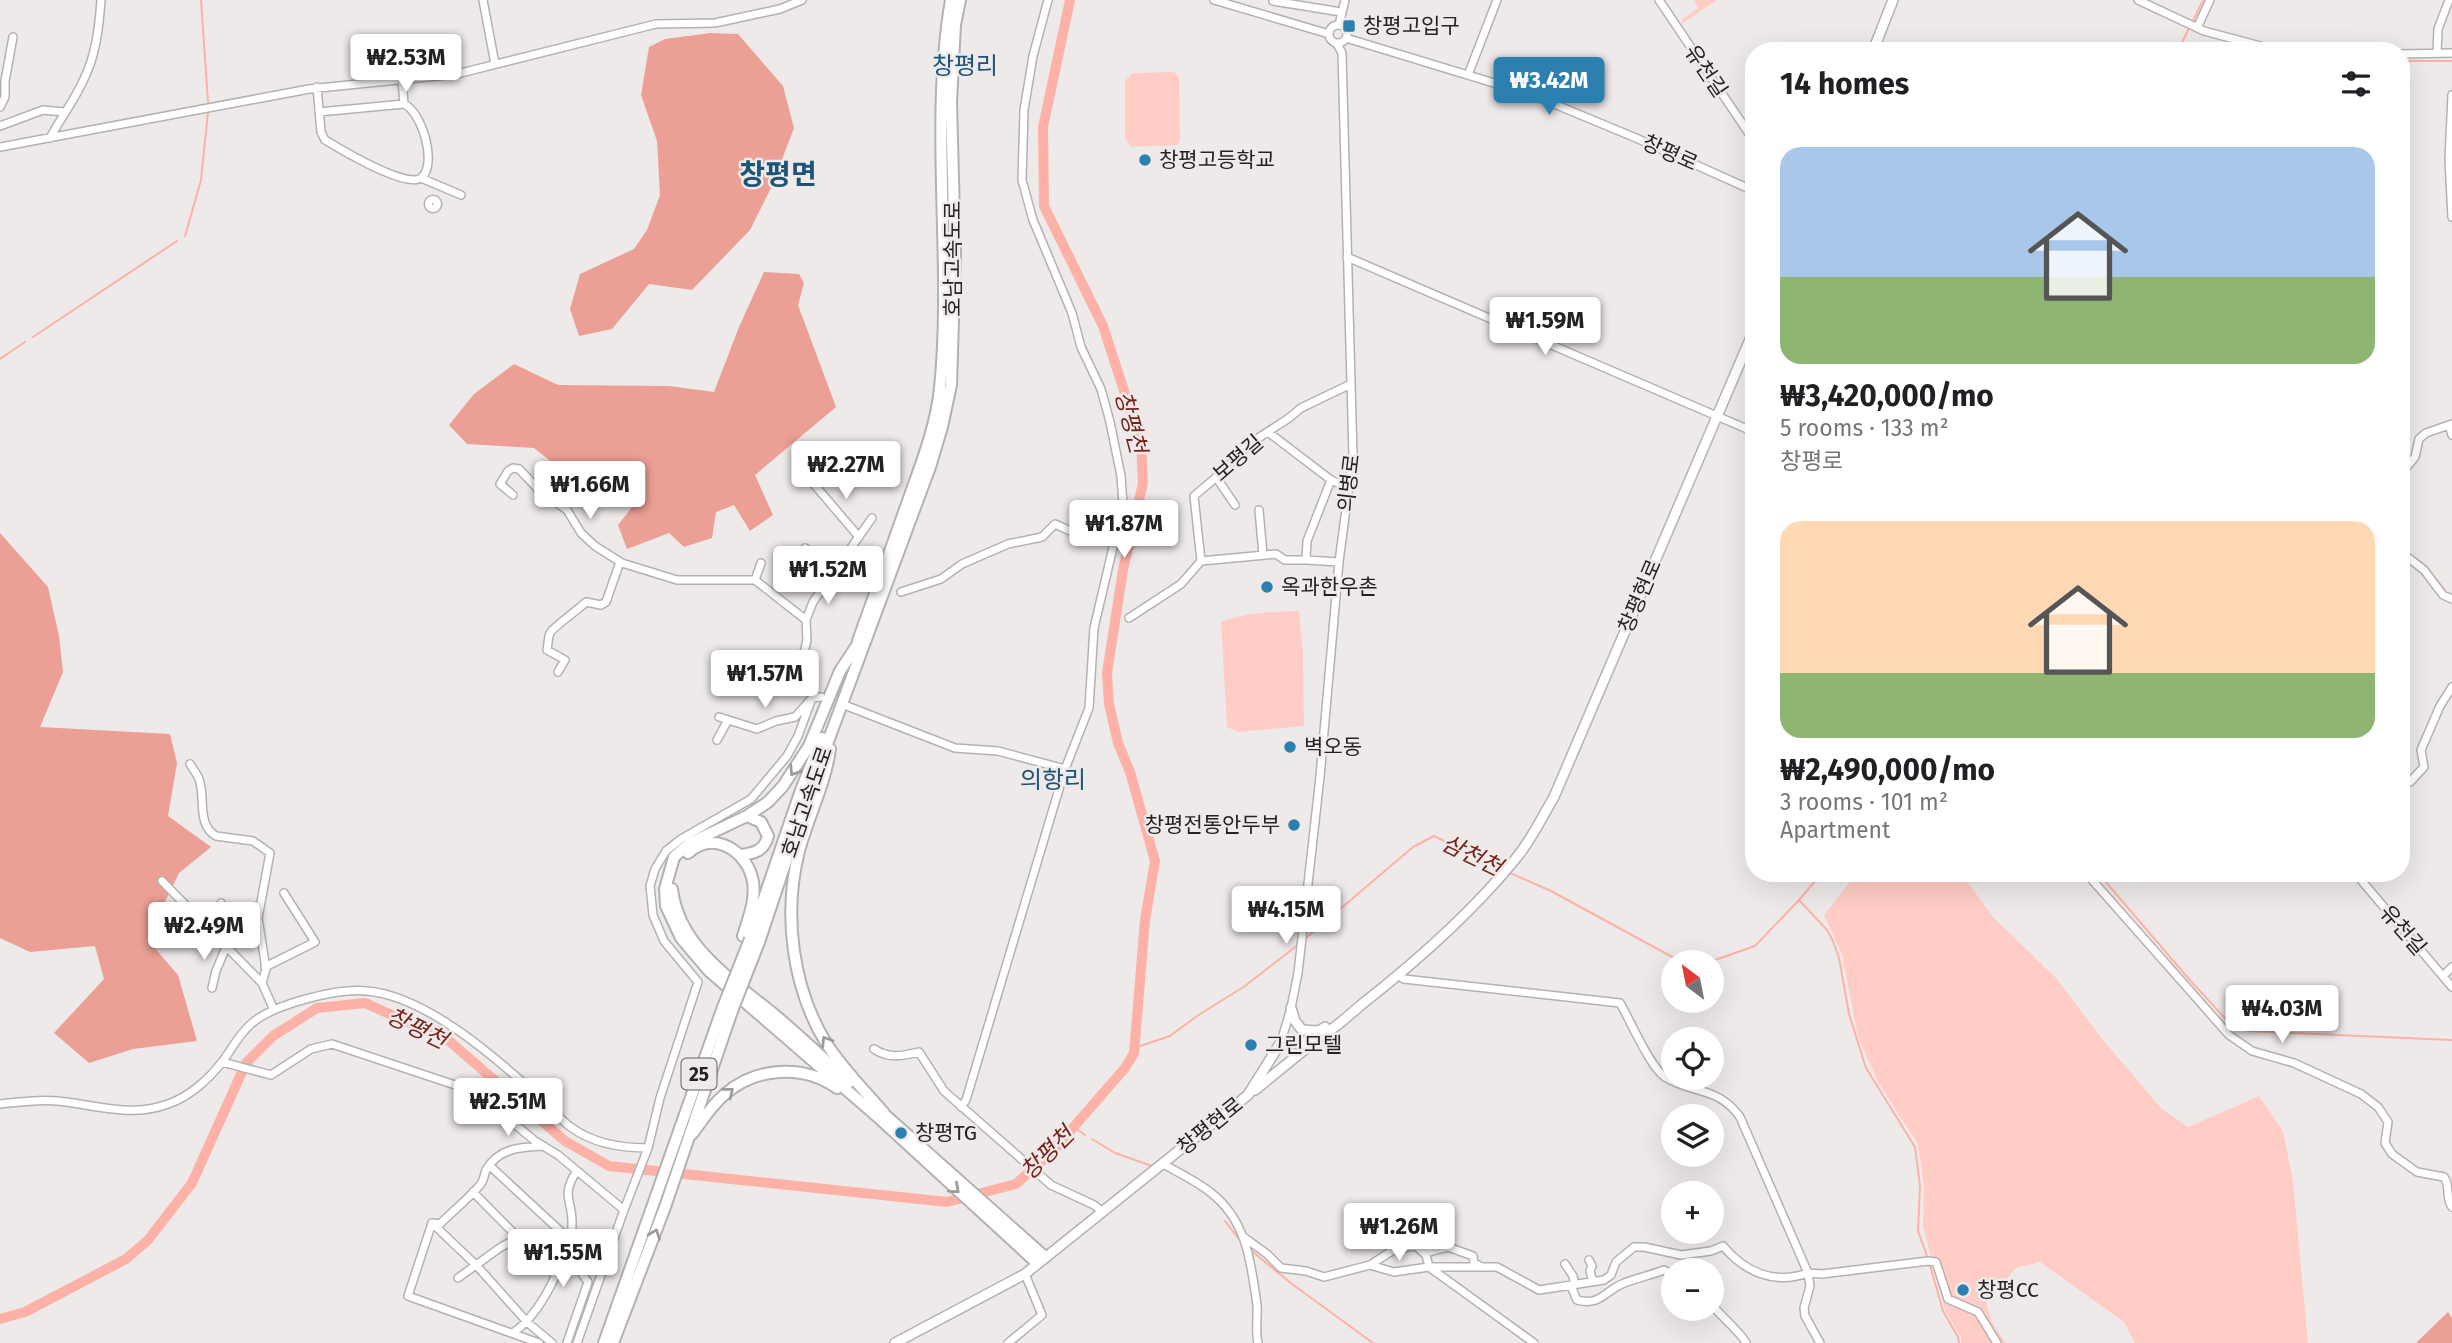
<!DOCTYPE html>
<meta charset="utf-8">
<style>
body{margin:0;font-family:"Fira Sans","Noto Sans KR",sans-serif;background:#f6f6f6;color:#202124;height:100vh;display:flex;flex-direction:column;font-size:26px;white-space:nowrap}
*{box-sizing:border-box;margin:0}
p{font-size:23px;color:#757577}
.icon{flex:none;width:38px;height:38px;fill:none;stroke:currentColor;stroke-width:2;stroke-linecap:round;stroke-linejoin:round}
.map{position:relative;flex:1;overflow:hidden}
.details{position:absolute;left:1745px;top:42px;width:665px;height:840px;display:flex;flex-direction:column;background:#fff;border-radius:28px;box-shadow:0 7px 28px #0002}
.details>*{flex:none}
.needle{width:46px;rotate:328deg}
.buttons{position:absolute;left:1661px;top:950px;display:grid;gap:14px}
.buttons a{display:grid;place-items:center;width:63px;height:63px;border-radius:50%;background:#fff;box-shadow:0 7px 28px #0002;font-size:35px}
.price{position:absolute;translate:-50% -60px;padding:0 16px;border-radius:7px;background:#fff;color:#222;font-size:23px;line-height:46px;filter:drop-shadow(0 2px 4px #0008)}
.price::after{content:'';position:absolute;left:50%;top:42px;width:21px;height:16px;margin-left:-10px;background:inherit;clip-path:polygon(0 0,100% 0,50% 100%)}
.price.current{background:#2b80b0;color:#fff}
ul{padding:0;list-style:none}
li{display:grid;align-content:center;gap:14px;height:371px;padding:0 35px}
li span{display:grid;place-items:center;height:217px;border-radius:21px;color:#555}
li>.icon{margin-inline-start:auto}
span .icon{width:126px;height:126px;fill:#fffc;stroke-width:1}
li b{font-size:30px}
h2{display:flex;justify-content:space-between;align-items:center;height:84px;padding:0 35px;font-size:30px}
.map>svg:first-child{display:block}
.green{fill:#ffcdc5}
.forest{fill:#eb9f95}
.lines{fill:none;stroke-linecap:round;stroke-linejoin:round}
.stream{stroke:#feb1a6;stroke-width:2}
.river{stroke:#feb1a6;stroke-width:10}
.minor-casing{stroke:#b6b1b1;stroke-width:10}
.major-casing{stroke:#b6b1b1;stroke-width:12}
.highway-casing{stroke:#b6b1b1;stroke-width:14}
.minor{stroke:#fff;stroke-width:7}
.major{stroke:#fff;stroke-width:9}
.highway{stroke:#fff;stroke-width:10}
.highway-bridge-casing{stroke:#b6b1b1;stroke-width:14;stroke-linecap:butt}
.highway-bridge{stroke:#fff;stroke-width:10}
.oneway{stroke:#9c9c9c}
.poi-dot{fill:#2b80b0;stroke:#efeaea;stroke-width:2.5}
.labels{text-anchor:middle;stroke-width:5;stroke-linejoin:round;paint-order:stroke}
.shield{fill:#efeaea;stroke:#615e5e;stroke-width:2}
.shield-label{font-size:19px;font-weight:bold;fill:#242222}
.poi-label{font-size:21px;fill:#242222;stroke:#efeaea;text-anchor:start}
.street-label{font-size:21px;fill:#242222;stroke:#efeaea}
.water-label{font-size:23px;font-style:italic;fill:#79211b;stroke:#efeaea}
.quarter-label{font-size:24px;fill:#1c5576;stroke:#efeaea}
.district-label{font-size:28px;font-weight:bold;fill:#1c5576;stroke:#efeaea}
</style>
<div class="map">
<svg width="2452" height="1343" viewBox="0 0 2452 1343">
<rect width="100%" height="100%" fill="#efeaea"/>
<path class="green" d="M1694 0H1717L1683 23 1681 20 1698 8Z
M1174 72 1179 77 1180 141 1177 145 1131 147 1125 139V81L1132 73Z
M1299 611 1303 652 1304 726 1238 732 1227 727 1221 622C1247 612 1272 612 1299 611Z
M1857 873H1961L1993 917 2057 979 2103 1040 2161 1108 2188 1127 2259 1096 2283 1131 2293 1181 2308 1343H2135L2124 1322 2040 1262 2016 1268 1986 1303 1993 1324 2006 1343H1961V1338L1945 1310 1923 1226 1924 1187 1918 1144 1878 1082 1858 1037 1842 954 1824 915Z"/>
<path class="forest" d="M711 33 738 34 783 86 794 128 771 188 750 230 692 290 649 284 612 329 579 336 570 309 580 274 634 249 647 230 660 195 657 141 641 95 649 47 665 39Z
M764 272 799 274 804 283 798 305 836 407 755 475 773 515 750 531 734 505 716 512 712 538 684 547 669 533 627 549 618 525 641 496 639 462 584 488 534 448 467 444 449 425 474 394 514 364 558 385 669 386 714 392 739 327Z
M0 533 48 587 59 636 63 672 40 727 170 734 177 763 168 816 211 847 179 873 147 939 178 975 197 1041 133 1049 89 1063 54 1033 104 979 95 946 30 952 0 938Z
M2448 1312 2452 1318V1343H2416Z"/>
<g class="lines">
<path class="stream" d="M201 0 208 102
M2193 21 2203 0
M2178 51 2190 26
M2401 61H2452
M185 236 201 180 208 112
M33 337 177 241
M0 359 25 342
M2411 555 2426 566 2447 593 2452 595
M1510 873 1551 891 1676 959 1690 962
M2098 873 2188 978 2234 1028 2249 1031 2452 1040
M1799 900 1827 930 1833 941 1839 958 1849 1014 1866 1068 1915 1147 1920 1186 1918 1231 1927 1256
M1306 938 1413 847 1434 836 1502 869
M1709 962 1755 946 1799 900 1822 873
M1134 1048 1170 1036 1197 1016 1245 986 1299 944
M1074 1127 1085 1135
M1092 1139 1115 1153 1152 1166
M1225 1221 1242 1243
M1253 1252 1292 1284 1373 1343
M1930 1265 1943 1311 1958 1337 1959 1343"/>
<path class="river" d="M0 1319 25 1312 126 1259 148 1240 192 1183 246 1063 273 1036 317 1008 365 1003 448 1040 565 1141 609 1166 947 1202 1016 1184 1051 1153 1125 1068 1134 1053 1145 920 1155 861 1130 772 1118 743 1109 704 1107 673 1123 570 1143 483 1141 443 1103 326 1044 206 1043 127 1070 0"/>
<g class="minor-casing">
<path id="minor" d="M483 0 495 64
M1214 0 1329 34
M1659 0 1754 141
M2138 0 2204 31 2279 51
M1273 1 1341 12
M1329 34a9 9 0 1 1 18 0a9 9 0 1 1-18 0Z
M1339 25 1345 0
M2197 28 2210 0
M1346 38 1530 94 1636 138 1754 191
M2437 53 2438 29 2449 0
M2401 54 2452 53
M1468 75 1497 0
M317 87 321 132 325 140C340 149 406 189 421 178 438 165 422 112 404 104
M2452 95 2449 160 2452 217
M0 107 5 97V81L13 37
M319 112 404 104 402 80
M0 126 43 110 64 112
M50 138C60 119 74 101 83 81 96 56 99 27 101 0
M0 147 309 89 457 74 656 24 715 23 780 9 802 0
M421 178 461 195
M428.5 204a4.5 4.5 0 1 1 9 0a4.5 4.5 0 1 1-9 0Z
M1347 257 1754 432
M2449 425 2452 435
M1268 432 1331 480 1349 488
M2401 474 2415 457 2419 439 2426 433 2452 424
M1216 477 1235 505
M1331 480 1307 541 1306 560 1339 562
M813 483 859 537
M513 495 500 484 508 471 513 468 519 469 539 490 567 510 581 533 595 546 622 563 677 580H755
M2401 509 2404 510
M1259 510 1263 555
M805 548 837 571
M2401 552 2424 570 2443 595 2452 599
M1201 561 1194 496 1225 470 1249 444 1289 418 1301 408 1351 384
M761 563 755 580 806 620
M901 592 941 579 962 564 1008 544 1042 537 1055 524C1065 528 1077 536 1088 535 1100 535 1103 529 1117 532
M1129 618 1181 584 1201 561 1276 554 1285 560H1306
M558 672 565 660 547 650C548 645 548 638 550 633 552 628 579 609 586 602L601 605 606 602 620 562
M847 706 955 748 998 751 1065 769
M719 717 757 729 776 721 795 717 812 698 821 697
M717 740 728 720
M190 764C193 769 197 774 199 779 206 797 196 824 216 836L253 841 270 853 258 918 266 969 262 983
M2401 785 2410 782 2424 767 2421 750 2440 706 2452 687
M2086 873 2229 1035 2252 1051 2294 1063 2361 1094 2378 1107 2388 1122 2385 1143 2392 1154 2417 1172 2444 1177C2451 1186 2445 1198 2452 1207
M2355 873 2452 987
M162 881 262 983 274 1010
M201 922 222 907 221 903
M212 933 259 905
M265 967 315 942 284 893
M1398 975 1404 979 1620 1003C1630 1020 1650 1067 1665 1077 1692 1094 1718 1086 1740 1117L1808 1273 1822 1274 1928 1261 1936 1262 1948 1299 1978 1312 1997 1343
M2443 976 2452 967
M212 988 216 971 226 947
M1281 1042 1291 1008 1298 973 1320 777 1339 562 1353 456 1342 53 1337 44
M874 1049C889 1059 902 1056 919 1052L944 1091 1051 1185 1094 1205 1103 1212
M222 1062 271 1075 311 1049 332 1044 476 1092 535 1141 558 1155 624 1210 577 1343
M0 1104C19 1102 39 1099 58 1101 96 1105 131 1118 168 1104 189 1097 209 1079 222 1062 232 1049 239 1034 251 1024 273 1004 338 988 367 991 426 996 495 1057 537 1095 549 1105 559 1119 572 1128 593 1143 622 1148 648 1148
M961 1107 966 1100 1065 769 1089 708 1094 628 1123 505 1121 476 1110 422 1101 389 1081 347 1072 313 1033 220 1022 180 1024 110 1033 56 1048 0
M1163 1164C1179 1173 1196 1181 1210 1192 1247 1220 1251 1263 1257 1305 1258 1318 1255 1330 1258 1343
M490 1166 571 1241C557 1273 542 1313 513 1333
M473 1192 555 1275
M624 1210 648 1148 660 1098 698 982 664 941 653 915 650 886 655 869 666 851 681 839 751 799 787 756 798 736 812 698 814 686 806 671 803 657 807 640 806 620 813 602 872 518
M432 1223 408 1296 539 1343
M432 1223 477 1266 528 1323 552 1343
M433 1223 440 1224C453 1211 468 1199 480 1185 484 1181 484 1175 486 1170 499 1148 520 1147 544 1146
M1245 1238 1267 1254 1281 1268 1306 1271 1324 1277 1370 1265 1394 1272 1429 1267H1497L1539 1290 1604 1280 1611 1275 1616 1262 1634 1247H1644L1681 1255 1711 1251 1723 1246C1745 1272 1774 1285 1808 1273L1810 1286 1804 1308 1805 1316 1820 1343
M1425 1253 1448 1247 1473 1256 1474 1263 1482 1267
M1589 1260 1592 1266 1590 1271 1593 1282
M1565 1264 1573 1276 1575 1285
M1370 1265 1395 1249 1416 1246 1426 1255 1429 1267 1534 1343
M458 1278 501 1247 518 1238
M1571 1286 1577 1300C1600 1306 1604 1292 1622 1284 1633 1279 1651 1275 1664 1270L1673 1276
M1712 1305C1720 1315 1743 1335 1746 1343
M567 1343 588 1282 570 1257C571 1246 572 1234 572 1222 572 1200 561 1196 576 1172
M1008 1343 1042 1315 1025 1274"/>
</g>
<g class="major-casing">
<path id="major" d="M1873 51 1893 0
M1291 1008 1295 1021 1302 1030 1319 1031 1325 1027
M1255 1090 1315 1041
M895 1343 1025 1274 1248 1095 1281 1042C1292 1043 1302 1044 1313 1040 1330 1033 1347 1017 1361 1005 1417 961 1472 913 1517 857 1532 839 1542 817 1554 797L1754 330"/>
</g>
<g class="highway-casing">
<path id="highway" d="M858 641C875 594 891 548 908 501 921 464 936 427 940 388 953 260 929 126 951 0
M857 645 840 671 809 746 783 786 768 802 747 816 690 843 674 857 665 889 666 906 681 938 709 971 879 1118 1037 1263
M830 749C825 785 808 817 799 851 783 914 792 987 826 1043 842 1068 864 1090 884 1113
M688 853C715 829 748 852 753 882 756 901 748 919 743 936
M741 855C755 853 764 851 768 836L761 822 747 816
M672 889C679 948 734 981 776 1016 801 1037 825 1060 849 1082
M750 939 801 790 822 738
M759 942 807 798 930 467 942 427 951 385 955 255 951 101 955 25 960 0
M884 1114 1045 1257
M692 1134C702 1121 711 1106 724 1095 755 1067 803 1064 837 1088
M604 1343 723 1007
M613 1343 665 1207 732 1011"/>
</g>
<use href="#minor" class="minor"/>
<use href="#major" class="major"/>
<use href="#highway" class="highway"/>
<g class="highway-bridge-casing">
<path id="highway-bridge" d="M723 1007 750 939
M732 1011 759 942"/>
</g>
<use href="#highway-bridge" class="highway-bridge"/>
</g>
<defs><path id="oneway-chevron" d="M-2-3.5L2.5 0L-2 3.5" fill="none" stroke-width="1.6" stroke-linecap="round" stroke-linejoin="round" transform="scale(1.75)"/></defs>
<g class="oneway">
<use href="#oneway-chevron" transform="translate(794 771) rotate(123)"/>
<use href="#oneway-chevron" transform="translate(826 1041) rotate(-122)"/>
<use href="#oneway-chevron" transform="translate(729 1092) rotate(-38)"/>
<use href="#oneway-chevron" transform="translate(955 1189) rotate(42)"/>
<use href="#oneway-chevron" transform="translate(655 1234) rotate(-69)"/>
</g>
<g class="poi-dot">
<rect x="1342" y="19" width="14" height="14" rx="3.5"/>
<circle cx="1145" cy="160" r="7"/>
<circle cx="1267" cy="587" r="7"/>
<circle cx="1290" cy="747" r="7"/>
<circle cx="1294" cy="825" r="7"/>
<circle cx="1251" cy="1045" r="7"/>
<circle cx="901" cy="1133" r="7"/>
<circle cx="1963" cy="1290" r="7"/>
</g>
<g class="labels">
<rect class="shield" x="681.5" y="1058.5" width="35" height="31" rx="5"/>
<g class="shield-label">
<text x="699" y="1081">25</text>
</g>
<g class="poi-label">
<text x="1363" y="33">창평고입구</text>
<text x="1159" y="167">창평고등학교</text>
<text x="1281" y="594">옥과한우촌</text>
<text x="1304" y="754">벽오동</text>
<text x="1280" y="832" text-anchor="end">창평전통안두부</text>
<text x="1265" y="1052">그린모텔</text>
<text x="915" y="1140">창평TG</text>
<text x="1977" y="1297">창평CC</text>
</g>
<g class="street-label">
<text transform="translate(1706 71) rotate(56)" y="7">유천길</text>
<text transform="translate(1670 153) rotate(24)" y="7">창평로</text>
<text transform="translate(953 259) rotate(-90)" y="7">호남고속도로</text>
<text transform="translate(1238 458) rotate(-41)" y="7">보평길</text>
<text transform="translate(1349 483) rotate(-83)" y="7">의병로</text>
<text transform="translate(1640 596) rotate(-67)" y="7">창평현로</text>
<text transform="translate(807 802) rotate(-71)" y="7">호남고속도로</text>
<text transform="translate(2403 930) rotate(49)" y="7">유천길</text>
<text transform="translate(1210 1126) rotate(-39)" y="7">창평현로</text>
</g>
<g class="water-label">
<text transform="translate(1131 422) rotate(75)" y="8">창평천</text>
<text transform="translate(1472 855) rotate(26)" y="8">삼천천</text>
<text transform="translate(417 1028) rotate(26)" y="8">창평천</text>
<text transform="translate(1047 1153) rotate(-45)" y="8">창평천</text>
</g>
<g class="quarter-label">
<text x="965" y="74">창평리</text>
<text x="1053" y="788">의항리</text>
</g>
<g class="district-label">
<text x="778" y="184">창평면</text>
</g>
</g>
</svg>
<div class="buttons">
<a><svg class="needle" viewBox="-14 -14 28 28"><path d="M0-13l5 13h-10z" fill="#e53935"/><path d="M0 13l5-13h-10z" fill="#757577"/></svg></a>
<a><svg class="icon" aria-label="locate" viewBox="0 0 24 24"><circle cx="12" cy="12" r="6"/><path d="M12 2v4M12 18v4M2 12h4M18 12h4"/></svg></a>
<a><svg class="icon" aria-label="layers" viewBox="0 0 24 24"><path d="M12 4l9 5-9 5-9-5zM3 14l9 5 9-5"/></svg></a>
<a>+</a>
<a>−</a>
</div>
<b class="price" style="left:406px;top:94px">₩2.53M</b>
<b class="price current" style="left:1549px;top:117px">₩3.42M</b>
<b class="price" style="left:1545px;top:357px">₩1.59M</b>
<b class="price" style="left:846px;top:501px">₩2.27M</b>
<b class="price" style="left:590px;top:521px">₩1.66M</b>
<b class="price" style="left:1124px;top:560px">₩1.87M</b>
<b class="price" style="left:828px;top:606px">₩1.52M</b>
<b class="price" style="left:765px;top:710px">₩1.57M</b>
<b class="price" style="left:1286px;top:946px">₩4.15M</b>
<b class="price" style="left:204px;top:962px">₩2.49M</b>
<b class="price" style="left:2282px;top:1045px">₩4.03M</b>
<b class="price" style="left:508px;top:1138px">₩2.51M</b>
<b class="price" style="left:1399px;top:1263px">₩1.26M</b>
<b class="price" style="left:563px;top:1289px">₩1.55M</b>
<section class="details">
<h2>14 homes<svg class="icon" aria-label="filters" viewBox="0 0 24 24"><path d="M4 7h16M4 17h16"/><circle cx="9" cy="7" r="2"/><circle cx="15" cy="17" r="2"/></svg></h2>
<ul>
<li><span style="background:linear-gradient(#a9c7e8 60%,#8fb573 0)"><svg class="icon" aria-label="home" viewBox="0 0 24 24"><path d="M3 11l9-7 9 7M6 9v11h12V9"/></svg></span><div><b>₩3,420,000/mo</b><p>5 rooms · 133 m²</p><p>창평로</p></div></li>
<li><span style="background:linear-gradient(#ffd9b3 70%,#8fb573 0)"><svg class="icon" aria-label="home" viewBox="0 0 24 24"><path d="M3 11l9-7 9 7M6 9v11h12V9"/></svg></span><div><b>₩2,490,000/mo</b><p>3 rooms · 101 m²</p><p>Apartment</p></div></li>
</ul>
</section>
</div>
